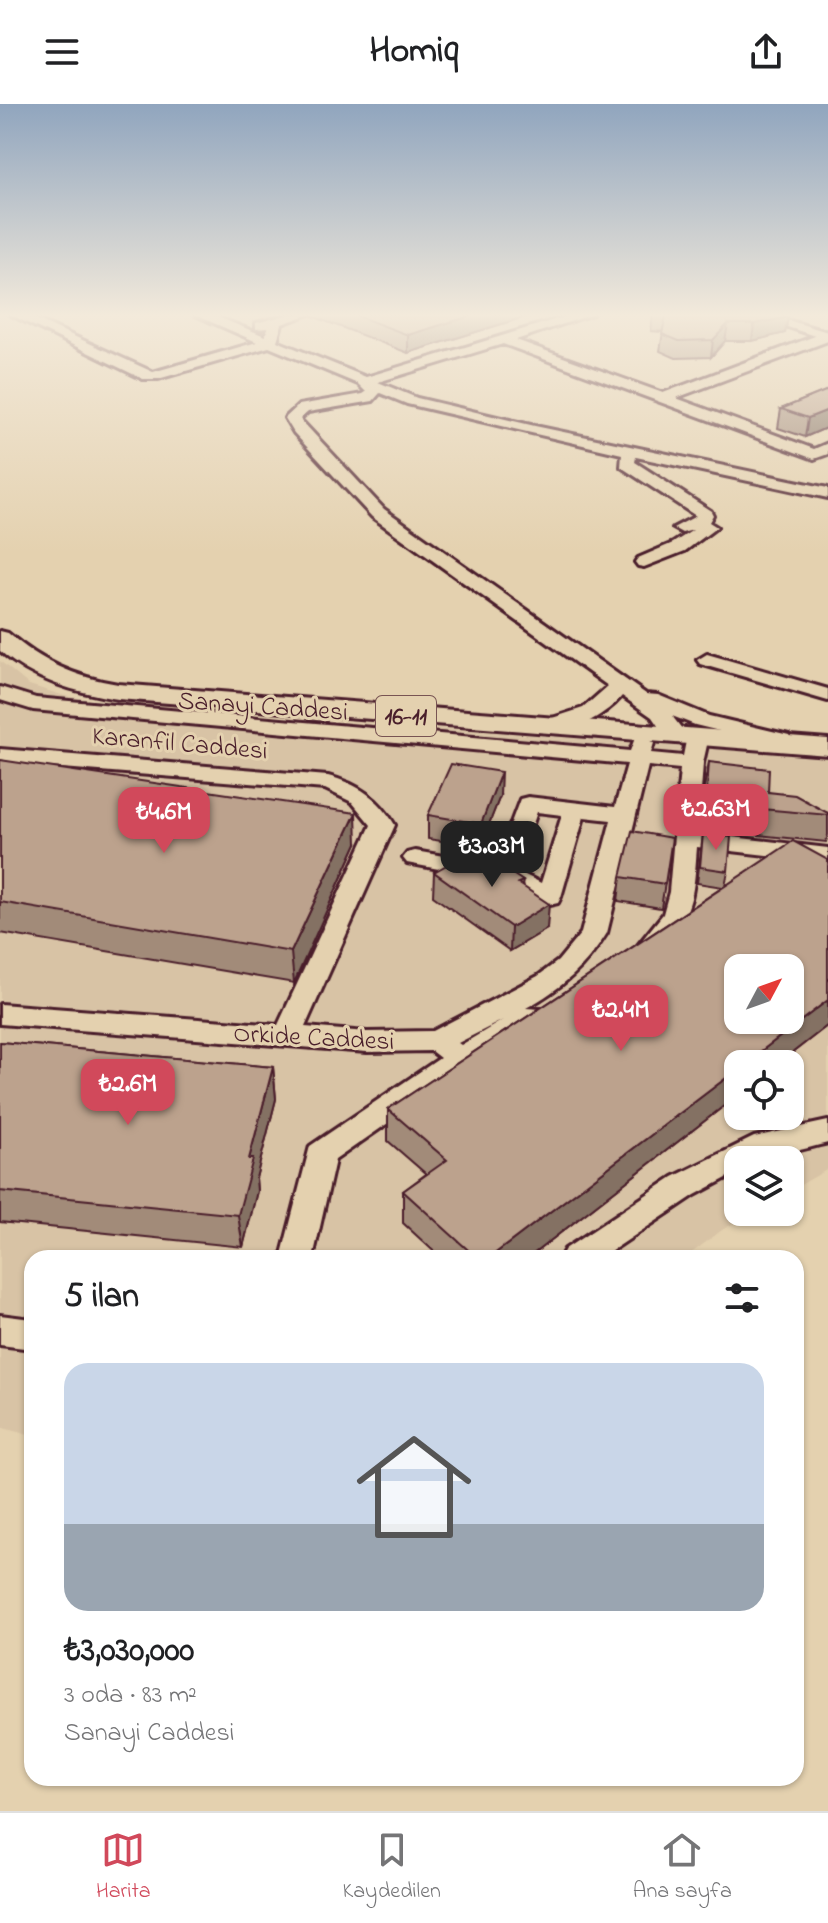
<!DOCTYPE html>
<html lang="tr">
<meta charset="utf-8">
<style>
body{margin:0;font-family:"Indie Flower",sans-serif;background:#f2f2f2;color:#202124;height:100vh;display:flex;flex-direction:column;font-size:30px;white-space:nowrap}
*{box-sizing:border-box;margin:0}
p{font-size:26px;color:#757577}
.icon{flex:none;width:44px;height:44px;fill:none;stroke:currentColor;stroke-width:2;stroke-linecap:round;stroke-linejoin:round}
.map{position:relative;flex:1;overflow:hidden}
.side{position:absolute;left:24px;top:1146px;width:780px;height:536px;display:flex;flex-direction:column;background:#fff;border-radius:24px;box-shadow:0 2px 6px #0004}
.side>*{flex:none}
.needle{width:52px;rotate:49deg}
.controls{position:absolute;left:724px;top:850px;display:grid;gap:16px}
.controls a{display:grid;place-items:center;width:80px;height:80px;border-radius:16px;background:#fff;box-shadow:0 2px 6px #0004;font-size:40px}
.price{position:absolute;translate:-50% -68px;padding:0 18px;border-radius:16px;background:#d1495b;color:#fff;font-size:26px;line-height:52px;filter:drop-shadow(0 2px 4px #0008)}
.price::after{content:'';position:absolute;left:50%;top:48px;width:24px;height:18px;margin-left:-12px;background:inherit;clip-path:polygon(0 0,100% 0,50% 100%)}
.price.current{background:#222;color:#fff}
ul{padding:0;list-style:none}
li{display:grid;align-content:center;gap:16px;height:424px;padding:0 40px}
li span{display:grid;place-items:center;height:248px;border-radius:24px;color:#555}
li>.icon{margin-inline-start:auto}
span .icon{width:144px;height:144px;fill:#fffc;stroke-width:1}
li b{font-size:34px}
h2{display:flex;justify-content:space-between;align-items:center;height:96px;padding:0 40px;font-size:34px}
header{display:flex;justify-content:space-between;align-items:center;height:104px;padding:0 40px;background:#fff;font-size:36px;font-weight:700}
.menu{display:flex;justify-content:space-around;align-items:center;height:112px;border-top:2px solid #e0e0e0;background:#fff;font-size:22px;color:#757577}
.menu a{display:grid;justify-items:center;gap:4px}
.menu .current{color:#d1495b}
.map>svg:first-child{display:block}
.built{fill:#d8c3a5;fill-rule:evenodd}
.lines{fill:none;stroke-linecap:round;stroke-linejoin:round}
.minor-casing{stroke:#4a1f2b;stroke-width:6}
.major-casing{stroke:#4a1f2b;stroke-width:6}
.minor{fill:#e4d1af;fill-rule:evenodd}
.major{fill:#e4d1af;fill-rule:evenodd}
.wall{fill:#a28b79;stroke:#4a1f2b;stroke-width:2}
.shaded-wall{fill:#847163;stroke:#4a1f2b;stroke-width:2}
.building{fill:#bca28d;stroke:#4a1f2b;stroke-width:2;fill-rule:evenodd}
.labels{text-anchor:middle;stroke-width:6;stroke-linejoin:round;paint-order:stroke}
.shield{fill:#e4d1af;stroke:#785453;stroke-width:2}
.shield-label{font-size:24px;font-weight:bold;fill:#4a1f2b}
.street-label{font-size:26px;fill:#4a1f2b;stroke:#e4d1af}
</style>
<header><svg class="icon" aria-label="menu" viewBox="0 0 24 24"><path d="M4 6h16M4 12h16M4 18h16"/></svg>Homiq<svg class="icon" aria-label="share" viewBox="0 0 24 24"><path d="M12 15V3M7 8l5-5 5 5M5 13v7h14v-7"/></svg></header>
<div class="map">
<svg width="828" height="1707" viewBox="0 0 828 1707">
<rect width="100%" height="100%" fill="#e4d1af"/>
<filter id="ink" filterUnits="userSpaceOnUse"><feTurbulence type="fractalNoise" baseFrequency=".0125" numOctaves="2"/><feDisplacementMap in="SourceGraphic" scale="16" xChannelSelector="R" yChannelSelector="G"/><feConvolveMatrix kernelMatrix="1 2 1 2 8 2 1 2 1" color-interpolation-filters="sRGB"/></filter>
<g filter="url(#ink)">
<path class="built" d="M0 557 29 581 65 592 140 603 828 653V1065L790 1087V1056H738V1108H753L722 1126 685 1154H32V1332L0 1323ZM738 864H790V916H738ZM738 960H790V1012H738Z"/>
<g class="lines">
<g class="minor-casing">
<path id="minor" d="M9 210H25L153 268 257 238 193 210H210L265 232 268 224 256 225V219L290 210H310L282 220 277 237 366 273 574 210H593L516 236 663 289 815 232 748 210H767L828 228V237L676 294 814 345 828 339V350L814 355 503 240 378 278 417 294 535 322 828 384V394L636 353 635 358 711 407 713 411 709 418 717 423 685 447 644 463 638 462 635 458 638 454 673 439 693 426 682 429 673 424 696 412 621 363 622 350 407 300 380 289 373 297 308 308 300 315 384 405 646 590 658 591 709 612 789 631 792 636 781 642 695 621 672 612 686 630 683 635H667L652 613 622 592C605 612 569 632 543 625L539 621 543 617 583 604 608 582 372 413 294 329 285 314 299 301 363 290 366 288 358 280 269 243 158 275H143Z
M707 550 828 585V597L700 560 697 556Z
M0 583 36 594 630 647 635 634 643 633 654 639 651 649 683 652 687 632 698 626 709 632 703 659 698 729 828 744V758L697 743C694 779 695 803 672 832 663 844 658 851 642 847L638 841 663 810 669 788 680 665 648 662 607 829C586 863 561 885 526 904L541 905 545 912 541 919 470 962 335 1056 313 1154H281L310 1042 440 954 431 947 367 948 0 920V900L278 921 371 721 352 698 325 685 0 659V645L328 672C358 680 379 694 395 721L305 923 367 928 433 927 538 872 558 857 581 829 611 716 584 713 561 793 558 799 549 801 497 776 407 759 403 754 407 749 415 747 495 761 520 695 528 693 615 703 627 660 33 606 0 596ZM537 708 562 711 541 779 517 767ZM503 916 461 941 458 939Z
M828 1017V1039C798 1046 768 1056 738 1056V1068L695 1091 601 1154H560L565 1145 673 1073 754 1033Z
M0 1211 32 1215V1245L0 1241Z"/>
</g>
<g class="major-casing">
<path id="major" d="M0 527 8 529C42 558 75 573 118 580L828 635V651L118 595C75 588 34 577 0 547Z"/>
</g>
<use href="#minor" class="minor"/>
<use href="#major" class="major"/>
</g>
<path class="wall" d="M311 210H534L408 249 312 212Z
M653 210 788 213 785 229 752 237H725L711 253 676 254 660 247 663 228 651 227Z
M828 286V323L805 333 778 324 781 305Z
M0 656 357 739 294 879 0 829Z
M709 658 768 688 828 709V731L826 738 701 725 704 683Z
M500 692 480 743 428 735V711Z
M703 730 728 767 725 782 828 921 778 960H738V991L528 1154H441L403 1119V1087L426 1070 388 1037V1005L723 783 697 779Z
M672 734 661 804 618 797 621 773Z
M434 768 504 769 523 777 522 782 547 825 510 847 433 792Z
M0 938 273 963 276 995 256 1074 257 1087 243 1143 0 1118Z"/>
<path class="shaded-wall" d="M477 210H534L408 249V231Z
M788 213 785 229 752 237 754 220Z
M728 220 725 237 711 253 713 236Z
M828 306V323L805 333 808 314Z
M501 668 500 692 480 743 481 720Z
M356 709 357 739 294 879 291 848Z
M549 800 547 825 510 847 511 823Z
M828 896V921L778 960H744Z
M273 963 276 995 256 1074 257 1087 243 1143 238 1111 249 1055Z
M738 965V991L528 1154H489Z"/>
<path class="building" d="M352 210H477L408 231Z
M653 210H777L788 213 754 220H728L713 236 679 237 662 230 666 211Z
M828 286V306L808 314 781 305Z
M0 656 356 709 291 848 0 798Z
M709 658 769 665 768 688 795 691 828 709V711L706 700Z
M451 660 501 668 481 720 428 711Z
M632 727 672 734 665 780 621 773Z
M703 730 731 733 728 767 700 763Z
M793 737 828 756V896L744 960H738V965L489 1154H477L403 1087 447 1056 388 1005ZM738 864H790V916H738Z
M468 749 477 751 504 769 508 767 523 777 518 779 549 800 511 823 434 768Z
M0 938 273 963 249 1055H253L238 1111 0 1087Z"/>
</g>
<linearGradient id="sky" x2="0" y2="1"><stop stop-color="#90a5be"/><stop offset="0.47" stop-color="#f3eadb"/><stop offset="1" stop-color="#f3eadb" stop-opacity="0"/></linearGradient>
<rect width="828" height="449" fill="url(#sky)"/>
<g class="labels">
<rect class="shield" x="376" y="592" width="60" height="40" rx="6"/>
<g class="shield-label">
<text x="406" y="620">16-11</text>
</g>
<g class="street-label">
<text transform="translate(263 601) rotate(4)" y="9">Sanayi Caddesi</text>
<text transform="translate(180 638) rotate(5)" y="9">Karanfil Caddesi</text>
<text transform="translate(314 932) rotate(3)" y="9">Orkide Caddesi</text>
</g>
</g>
</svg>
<div class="controls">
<a><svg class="needle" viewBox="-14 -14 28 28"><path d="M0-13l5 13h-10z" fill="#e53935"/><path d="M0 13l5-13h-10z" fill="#757577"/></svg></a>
<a><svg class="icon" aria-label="locate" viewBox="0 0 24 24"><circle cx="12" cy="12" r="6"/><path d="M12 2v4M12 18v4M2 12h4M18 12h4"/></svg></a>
<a><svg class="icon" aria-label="layers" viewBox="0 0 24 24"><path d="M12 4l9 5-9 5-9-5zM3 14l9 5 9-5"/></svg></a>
</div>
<b class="price" style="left:716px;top:748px">₺2.63M</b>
<b class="price" style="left:164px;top:751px">₺4.6M</b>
<b class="price current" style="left:492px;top:785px">₺3.03M</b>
<b class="price" style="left:621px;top:949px">₺2.4M</b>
<b class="price" style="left:128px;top:1023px">₺2.6M</b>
<section class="side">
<h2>5 ilan<svg class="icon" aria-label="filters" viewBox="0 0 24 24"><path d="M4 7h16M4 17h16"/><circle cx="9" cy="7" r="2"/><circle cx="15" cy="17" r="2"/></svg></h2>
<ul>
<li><span style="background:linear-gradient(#c9d6e8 65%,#9aa5b1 0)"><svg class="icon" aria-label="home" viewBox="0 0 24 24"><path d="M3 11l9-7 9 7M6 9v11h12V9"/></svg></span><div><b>₺3,030,000</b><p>3 oda · 83 m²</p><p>Sanayi Caddesi</p></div></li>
</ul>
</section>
</div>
<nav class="menu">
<a class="current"><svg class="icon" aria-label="map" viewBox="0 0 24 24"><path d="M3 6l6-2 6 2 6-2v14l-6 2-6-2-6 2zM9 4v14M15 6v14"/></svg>Harita</a>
<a><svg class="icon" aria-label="saved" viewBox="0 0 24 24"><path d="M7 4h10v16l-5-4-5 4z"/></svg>Kaydedilen</a>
<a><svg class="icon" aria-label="home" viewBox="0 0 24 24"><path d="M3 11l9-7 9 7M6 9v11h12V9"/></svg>Ana sayfa</a>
</nav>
